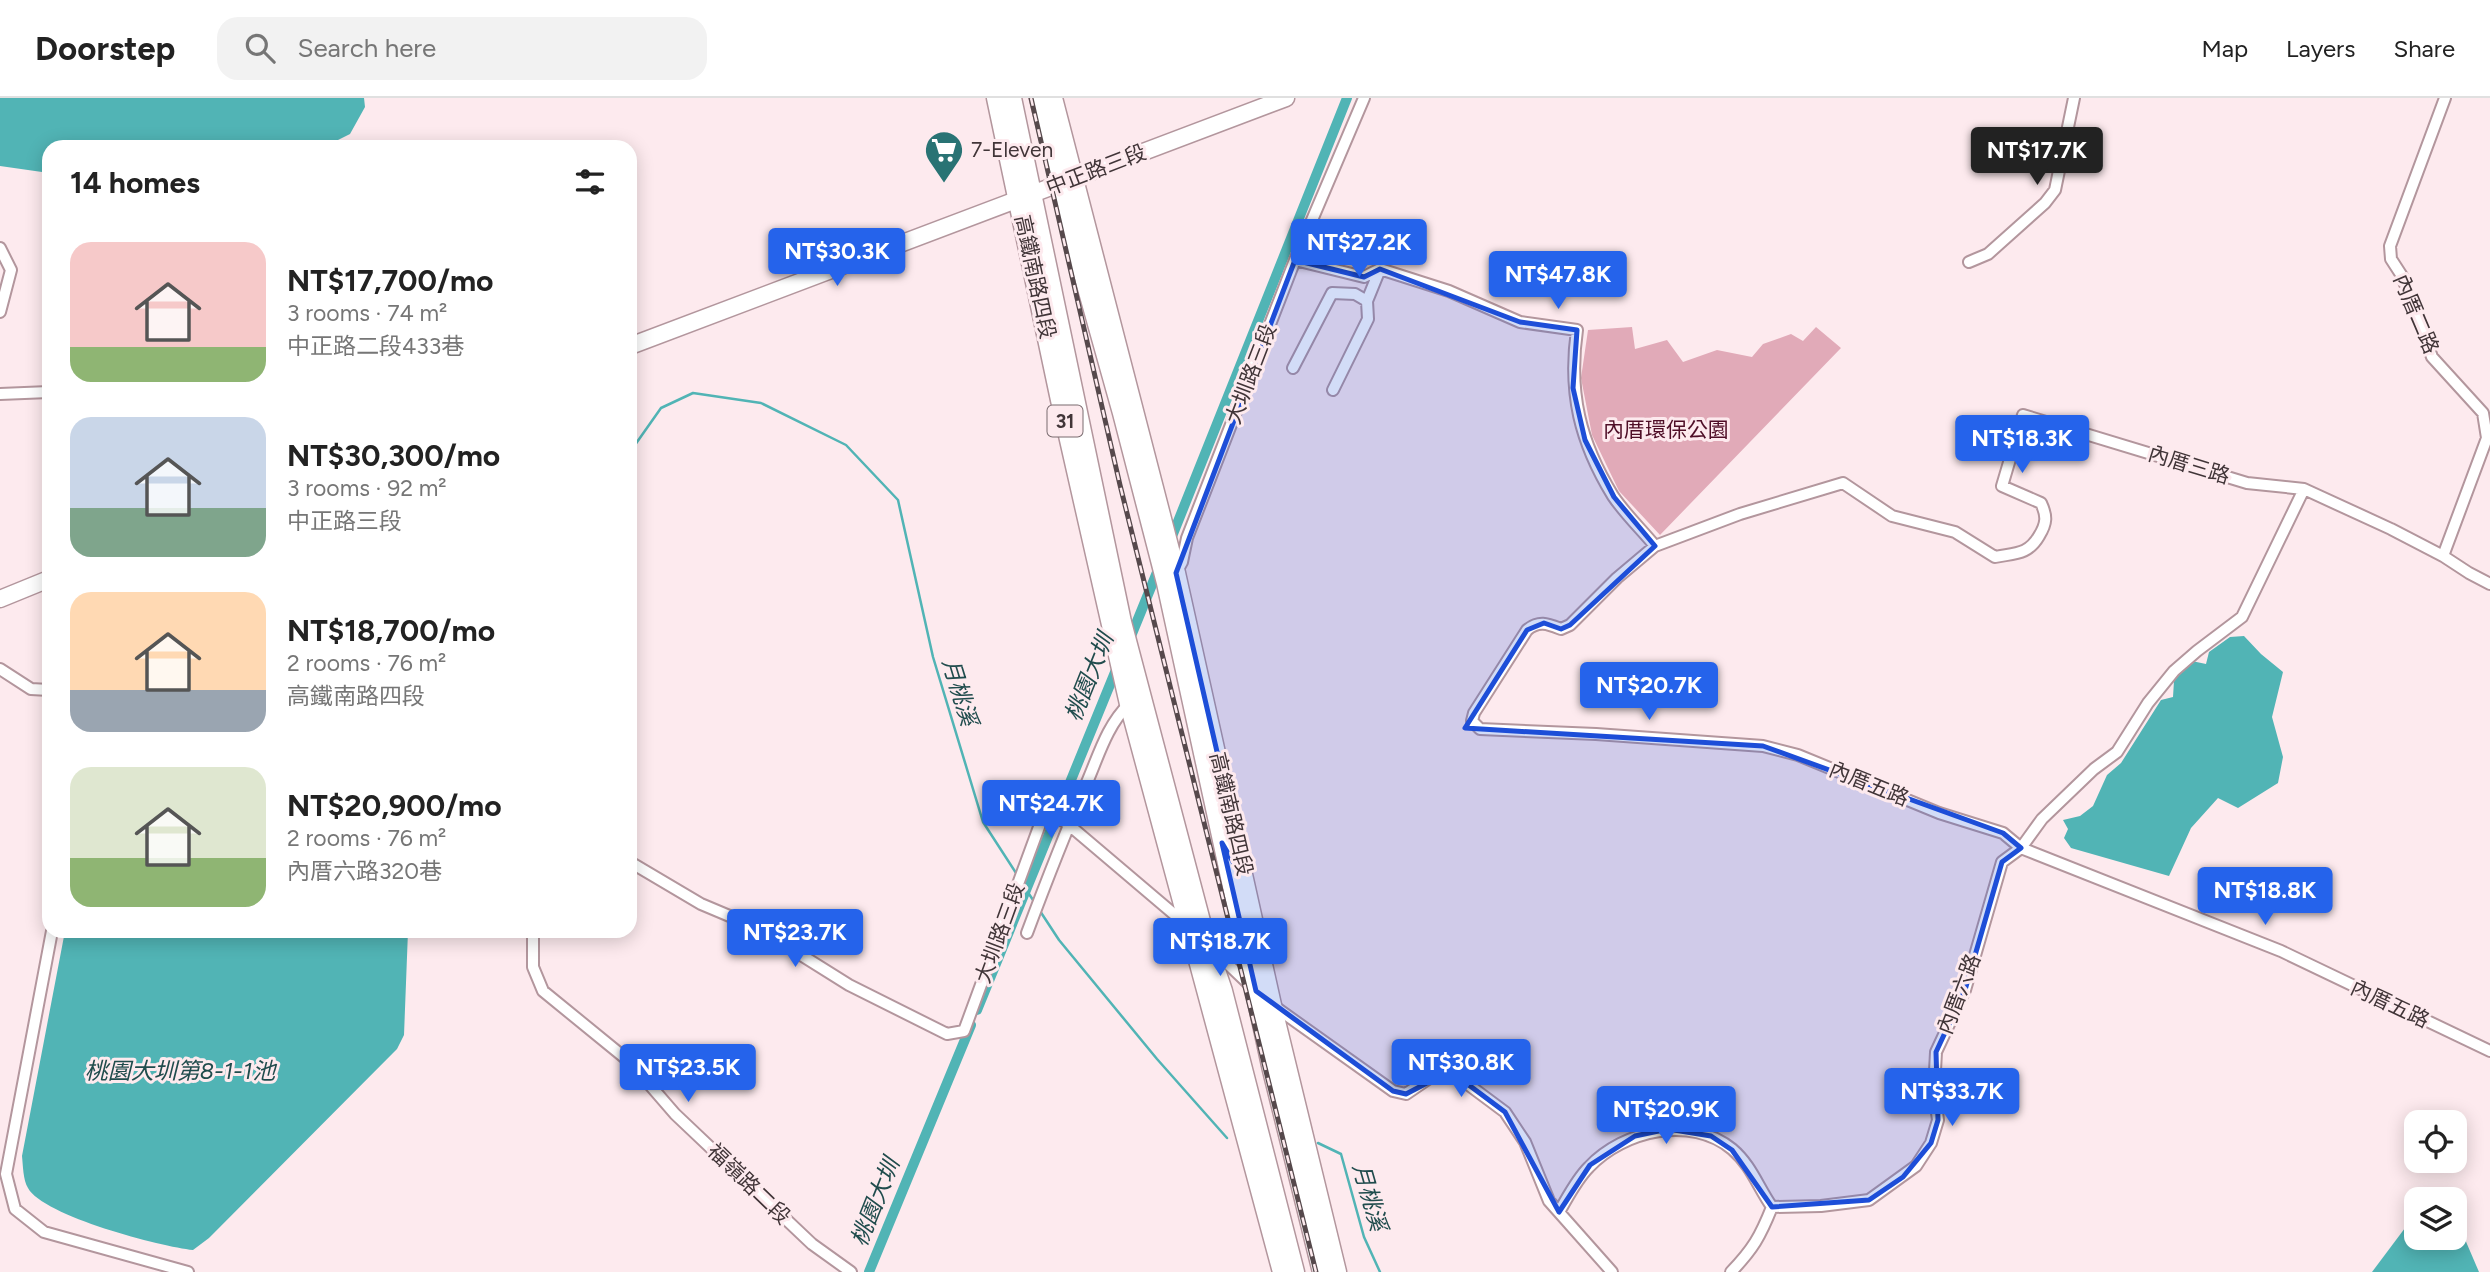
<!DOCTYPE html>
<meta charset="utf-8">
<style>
body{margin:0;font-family:Figtree,"Noto Sans TC",sans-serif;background:#f2f2f2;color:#222;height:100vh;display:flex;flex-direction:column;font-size:26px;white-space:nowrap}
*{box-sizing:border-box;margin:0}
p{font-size:23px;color:#767676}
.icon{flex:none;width:38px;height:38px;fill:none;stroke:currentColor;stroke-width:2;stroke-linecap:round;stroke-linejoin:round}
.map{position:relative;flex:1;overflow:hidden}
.side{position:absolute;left:42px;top:42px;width:595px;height:798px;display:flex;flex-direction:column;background:#fff;border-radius:21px;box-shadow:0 4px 18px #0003}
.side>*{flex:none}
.controls{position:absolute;left:2404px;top:1012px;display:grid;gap:14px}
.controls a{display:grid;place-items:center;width:63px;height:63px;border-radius:14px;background:#fff;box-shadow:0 4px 18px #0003;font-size:35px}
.price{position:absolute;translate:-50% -60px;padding:0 16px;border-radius:7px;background:#2563eb;color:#fff;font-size:23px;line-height:46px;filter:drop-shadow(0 2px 4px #0008)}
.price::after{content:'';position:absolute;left:50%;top:42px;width:21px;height:16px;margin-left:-10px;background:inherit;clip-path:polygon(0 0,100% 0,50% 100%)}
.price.current{background:#222;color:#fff}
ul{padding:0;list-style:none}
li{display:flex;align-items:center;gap:21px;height:175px;padding:0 28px}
li span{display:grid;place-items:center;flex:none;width:196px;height:140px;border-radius:21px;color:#555}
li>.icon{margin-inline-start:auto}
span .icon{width:84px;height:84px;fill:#fffc;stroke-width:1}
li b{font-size:30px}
h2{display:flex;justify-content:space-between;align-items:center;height:84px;padding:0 28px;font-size:30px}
header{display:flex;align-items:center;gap:42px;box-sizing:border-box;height:98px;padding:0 35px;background:#fff;border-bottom:2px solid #e0e0e0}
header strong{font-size:33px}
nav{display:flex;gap:38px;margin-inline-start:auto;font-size:24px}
.search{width:490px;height:63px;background:#f2f2f2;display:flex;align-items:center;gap:18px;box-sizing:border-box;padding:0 24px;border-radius:21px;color:#767676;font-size:26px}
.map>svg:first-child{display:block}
.green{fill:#e1aab8}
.water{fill:#51b4b5}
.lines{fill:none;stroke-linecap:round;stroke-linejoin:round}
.stream{stroke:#51b4b5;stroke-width:2.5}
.canal{stroke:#51b4b5;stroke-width:10}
.minor-casing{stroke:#b3969d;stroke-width:14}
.secondary-casing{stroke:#b3969d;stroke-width:19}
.primary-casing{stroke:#b3969d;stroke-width:21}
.minor{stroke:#fff;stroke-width:10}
.secondary{stroke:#fff;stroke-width:16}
.primary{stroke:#fff;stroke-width:18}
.rail-casing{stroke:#56494c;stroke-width:5}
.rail{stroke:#fdeaee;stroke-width:2.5;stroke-dasharray:8;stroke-linecap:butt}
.marked{fill:#1d4ed8;fill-opacity:0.2;stroke:#1d4ed8;stroke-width:5;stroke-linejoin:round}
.labels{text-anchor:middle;stroke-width:6;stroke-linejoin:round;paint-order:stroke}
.shield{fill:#fdeaee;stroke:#796b6f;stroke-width:2}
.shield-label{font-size:19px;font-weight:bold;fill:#413538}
.poi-label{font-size:21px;fill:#413538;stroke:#fdeaee;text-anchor:start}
.street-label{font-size:21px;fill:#413538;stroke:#fdeaee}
.park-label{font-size:21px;fill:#4f0e27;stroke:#fdeaee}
.water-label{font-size:23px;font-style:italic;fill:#204c4d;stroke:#fdeaee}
</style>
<header>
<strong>Doorstep</strong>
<div class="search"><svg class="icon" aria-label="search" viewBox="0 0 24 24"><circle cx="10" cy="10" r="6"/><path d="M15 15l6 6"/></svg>Search here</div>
<nav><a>Map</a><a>Layers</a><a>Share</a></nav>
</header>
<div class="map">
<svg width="2490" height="1174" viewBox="0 0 2490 1174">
<rect width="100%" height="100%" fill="#fdeaee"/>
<path class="green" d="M1632 229 1635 251 1667 242 1683 264 1717 252 1752 259 1763 246 1791 236 1803 243 1816 229 1841 250 1660 437 1619 393 1592 337 1581 280 1588 232Z"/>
<path class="water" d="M0 0H364L365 9 350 36 324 49H49V75L0 68Z
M2244 538 2261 556 2283 574 2272 619 2283 659 2278 685 2238 710 2218 700 2191 730 2169 778 2071 750 2064 740 2068 731 2063 722 2080 718 2093 708 2107 677 2121 665 2161 602 2173 599 2174 583 2187 562 2206 566 2209 554 2230 539Z
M65 833H408L404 937 397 951 209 1140 193 1152C162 1149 43 1118 28 1090 23 1082 23 1067 22 1058Z
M2455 1118 2479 1174H2372L2405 1130 2417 1120V1139H2455Z"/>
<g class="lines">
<path class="stream" d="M630 354 661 310 693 295 761 305 846 347 898 402 933 559 983 724 1018 778
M1023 787 1035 805
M1040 813 1059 842 1157 961 1227 1040
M1318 1045 1341 1056 1364 1139 1380 1174"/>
<path class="canal" d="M1169 446 1347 0
M1129 543 1160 467
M977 912 1118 567
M869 1174 971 927"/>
<g class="minor-casing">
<path id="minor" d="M0 150 11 172 0 214
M1295 162 1364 179 1380 171 1449 193 1520 224 1577 232C1568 295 1580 344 1613 398 1625 416 1642 432 1655 448
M1969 164 1988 156 2045 105 2055 92 2074 0
M1293 270 1332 195 1355 196 1367 203
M1333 292 1368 221 1367 203 1380 171
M0 296 49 294
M2443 458 2487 340 2483 315 2432 259 2402 178 2391 161 2390 148 2445 0
M1176 475 1182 464 1187 440 1295 162 1364 0
M2490 486 2469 475 2443 458 2391 431 2304 391 2247 385 2023 317 2002 388 2041 405C2047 418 2047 425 2039 438 2028 457 2015 455 1995 459L1955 434 1892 418 1843 385 1740 416 1655 448 1617 480 1570 527 1561 531C1548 526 1539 522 1527 532L1474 615 1472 623 1480 631 1596 636 1763 648 1798 657 1939 715 2003 735 2021 750 2281 853 2490 953
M0 571 31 591 49 592
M1046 711 1069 727 1188 828
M630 764 701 806 758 830 849 887 947 936 964 933 1050 699
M52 833 6 1076 15 1111 44 1134 188 1174
M533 833V869L543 893 630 964 675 1016 812 1146 851 1174
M1027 835C1046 784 1066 733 1088 682 1099 656 1108 626 1129 606
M1212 851 1254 891
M1271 906 1393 993 1406 996 1428 981 1450 973 1505 1014 1525 1044 1549 1103 1612 1174
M1559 1114C1568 1099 1576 1082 1589 1069 1624 1032 1691 1017 1732 1051 1751 1067 1758 1089 1772 1109
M1731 1174C1753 1151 1760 1139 1772 1109L1821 1108 1869 1102 1916 1068 1931 1045 1938 1022 1934 992 1936 954 1965 892 2002 764 2021 750 2042 721 2094 671 2117 654 2148 605 2174 573 2197 553 2242 519 2304 391"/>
</g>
<g class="secondary-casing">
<path id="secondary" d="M630 248 1286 0
M0 501 49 481"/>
</g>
<g class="primary-casing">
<path id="primary" d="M996 0 1060 302 1129 606 1282 1174
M1012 0 1122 524 1207 846 1223 893 1295 1174
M1039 0 1078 158 1122 315 1166 485 1272 972 1322 1174
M1053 0 1176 475 1272 907 1337 1174"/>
</g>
<use href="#minor" class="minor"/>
<use href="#secondary" class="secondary"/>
<use href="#primary" class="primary"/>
<g class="rail-casing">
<path id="rail" d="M1031 0 1120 387 1316 1174"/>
</g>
<use href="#rail" class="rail"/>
</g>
<path class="marked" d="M1295 162 1364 179 1380 171 1520 224 1577 232 1573 290 1585 342 1614 399 1655 448 1570 527 1561 531 1544 525 1527 532 1465 630 1763 648 2003 735 2021 750 2002 764 1965 892 1936 954 1938 1022 1931 1045 1903 1079 1869 1102 1772 1109 1732 1052 1711 1038 1668 1031 1635 1038 1590 1067 1559 1114 1505 1014 1450 973 1406 996 1393 993 1256 893 1222 745 1236 769 1243 767 1176 475Z"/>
<defs>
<g id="supermarket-pin" transform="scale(2.0125)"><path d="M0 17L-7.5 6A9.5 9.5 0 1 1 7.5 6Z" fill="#297374" stroke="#fdeaee"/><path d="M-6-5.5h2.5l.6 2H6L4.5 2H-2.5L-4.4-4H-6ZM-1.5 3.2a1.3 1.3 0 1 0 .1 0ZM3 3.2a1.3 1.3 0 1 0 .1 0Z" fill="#fff"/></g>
</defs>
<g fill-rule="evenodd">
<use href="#supermarket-pin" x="944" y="52"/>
</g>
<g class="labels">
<rect class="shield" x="1047.5" y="307.5" width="35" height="31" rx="5"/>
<g class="shield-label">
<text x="1065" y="330">31</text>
</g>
<g class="poi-label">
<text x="971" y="59">7-Eleven</text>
</g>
<g class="street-label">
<text transform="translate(1096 72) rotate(-21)" y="7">中正路三段</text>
<text transform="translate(1035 179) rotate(78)" y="7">高鐵南路四段</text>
<text transform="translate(2416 216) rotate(67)" y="7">內厝二路</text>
<text transform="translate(1251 276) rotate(-69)" y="7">大圳路三段</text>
<text transform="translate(2189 367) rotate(17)" y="7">內厝三路</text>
<text transform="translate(1869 686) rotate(22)" y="7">內厝五路</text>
<text transform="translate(1231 716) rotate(77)" y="7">高鐵南路四段</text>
<text transform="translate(1000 835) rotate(-70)" y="7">大圳路三段</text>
<text transform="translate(1959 896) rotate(-69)" y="7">內厝六路</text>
<text transform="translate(2390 906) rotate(25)" y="7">內厝五路</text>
<text transform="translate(749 1086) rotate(44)" y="7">福嶺路二段</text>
</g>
<g class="park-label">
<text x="1666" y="339">內厝環保公園</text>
</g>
<g class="water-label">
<text transform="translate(1089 579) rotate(-68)" y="8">桃園大圳</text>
<text transform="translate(960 594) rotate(73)" y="8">月桃溪</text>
<text x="180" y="981">桃園大圳第8-1-1池</text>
<text transform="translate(1370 1099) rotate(74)" y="8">月桃溪</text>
<text transform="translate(875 1104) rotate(-68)" y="8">桃園大圳</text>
</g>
</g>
</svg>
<div class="controls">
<a><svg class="icon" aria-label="locate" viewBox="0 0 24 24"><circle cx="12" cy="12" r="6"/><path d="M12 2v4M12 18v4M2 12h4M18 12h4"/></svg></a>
<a><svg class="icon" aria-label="layers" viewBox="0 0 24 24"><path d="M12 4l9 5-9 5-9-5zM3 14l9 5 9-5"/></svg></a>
</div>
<b class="price current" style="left:2037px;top:89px">NT$17.7K</b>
<b class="price" style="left:1359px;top:181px">NT$27.2K</b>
<b class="price" style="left:837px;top:190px">NT$30.3K</b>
<b class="price" style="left:1558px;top:213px">NT$47.8K</b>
<b class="price" style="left:2022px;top:377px">NT$18.3K</b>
<b class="price" style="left:1649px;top:624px">NT$20.7K</b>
<b class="price" style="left:1051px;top:742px">NT$24.7K</b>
<b class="price" style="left:2265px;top:829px">NT$18.8K</b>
<b class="price" style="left:795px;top:871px">NT$23.7K</b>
<b class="price" style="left:1220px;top:880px">NT$18.7K</b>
<b class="price" style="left:1461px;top:1001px">NT$30.8K</b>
<b class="price" style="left:688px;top:1006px">NT$23.5K</b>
<b class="price" style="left:1952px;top:1030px">NT$33.7K</b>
<b class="price" style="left:1666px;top:1048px">NT$20.9K</b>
<section class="side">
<h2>14 homes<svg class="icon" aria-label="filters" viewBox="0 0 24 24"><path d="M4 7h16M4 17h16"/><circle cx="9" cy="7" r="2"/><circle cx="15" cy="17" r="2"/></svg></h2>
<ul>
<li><span style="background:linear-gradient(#f6c9c9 75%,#8fb573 0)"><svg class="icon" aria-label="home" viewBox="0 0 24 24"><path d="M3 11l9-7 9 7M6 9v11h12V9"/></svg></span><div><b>NT$17,700/mo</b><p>3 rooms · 74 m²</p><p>中正路二段433巷</p></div></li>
<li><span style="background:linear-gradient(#c9d6e8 65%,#7fa58c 0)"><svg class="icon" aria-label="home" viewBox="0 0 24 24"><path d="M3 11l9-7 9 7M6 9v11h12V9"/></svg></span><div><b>NT$30,300/mo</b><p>3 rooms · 92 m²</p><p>中正路三段</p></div></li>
<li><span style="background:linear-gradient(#ffd9b3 70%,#9aa5b1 0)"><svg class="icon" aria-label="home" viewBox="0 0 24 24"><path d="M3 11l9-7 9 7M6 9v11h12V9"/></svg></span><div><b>NT$18,700/mo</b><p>2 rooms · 76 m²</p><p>高鐵南路四段</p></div></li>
<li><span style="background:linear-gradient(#dfe7d0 65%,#8fb573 0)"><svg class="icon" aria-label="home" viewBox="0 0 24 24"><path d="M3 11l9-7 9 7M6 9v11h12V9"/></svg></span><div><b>NT$20,900/mo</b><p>2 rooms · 76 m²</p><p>內厝六路320巷</p></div></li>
</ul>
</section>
</div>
